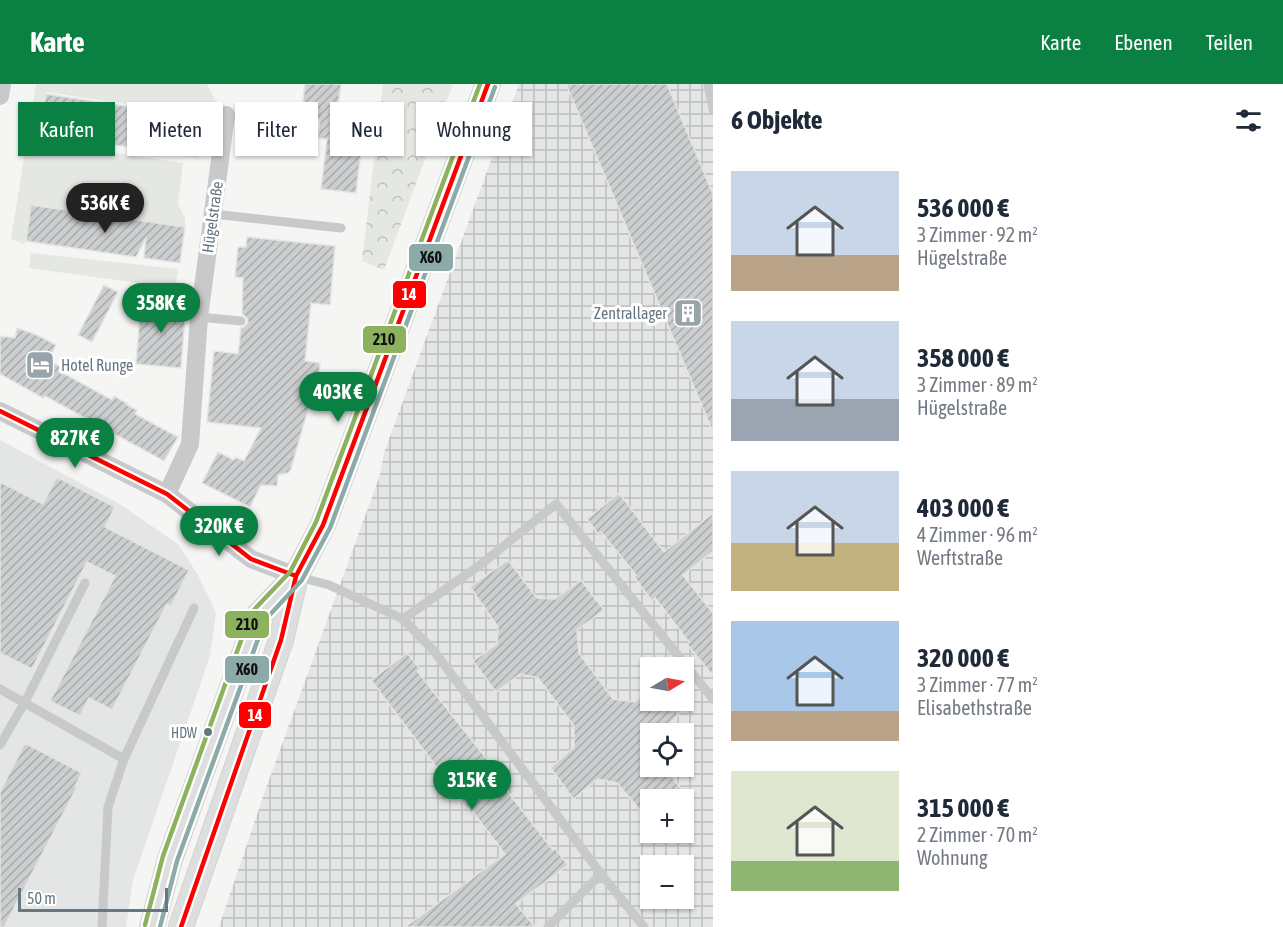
<!DOCTYPE html>
<html lang="de">
<meta charset="utf-8">
<style>
body{margin:0;font-family:"Asap Condensed",sans-serif;background:#f2f2f3;color:#1f2937;height:100vh;display:flex;flex-direction:column;font-size:22px;white-space:nowrap}
*{box-sizing:border-box;margin:0}
p{font-size:20px;color:#747a83}
.icon{flex:none;width:33px;height:33px;fill:none;stroke:currentColor;stroke-width:2;stroke-linecap:round;stroke-linejoin:round}
.map{position:relative;flex:1;overflow:hidden}
.panel{display:flex;flex-direction:column;background:#fff;width:570px}
.panel>*{flex:none}
.guide{position:absolute;left:18px;top:18px;width:570px;height:54px;display:flex;gap:12px}
.needle{width:39px;rotate:80deg}
.buttons{position:absolute;left:640px;top:573px;display:grid;gap:12px}
.buttons a{display:grid;place-items:center;width:54px;height:54px;border-radius:0px;background:#fff;box-shadow:0 2px 4px #0004;font-size:30px}
.scale{position:absolute;left:18px;bottom:15px;width:150px;box-sizing:border-box;padding-left:6px;border:3px solid #677782;border-top:0;font-size:16px;line-height:21px;white-space:nowrap;color:#677782;-webkit-text-stroke:4px #fff;paint-order:stroke}
.price{position:absolute;translate:-50% -51px;padding:0 14px;border-radius:21px;background:#0b8043;color:#fff;font-size:20px;line-height:39px;filter:drop-shadow(0 2px 3px #0008)}
.price::after{content:'';position:absolute;left:50%;top:36px;width:18px;height:14px;margin-left:-9px;background:inherit;clip-path:polygon(0 0,100% 0,50% 100%)}
.price.selected{background:#222;color:#fff}
ul{padding:0;list-style:none}
li{display:flex;align-items:center;gap:18px;height:150px;padding:0 18px}
li span{display:grid;place-items:center;flex:none;width:168px;height:120px;border-radius:0px;color:#555}
li>.icon{margin-inline-start:auto}
span .icon{width:72px;height:72px;fill:#fffc;stroke-width:1}
li b{font-size:26px}
h2{display:flex;justify-content:space-between;align-items:center;height:72px;padding:0 18px;font-size:26px}
.chip{padding:0 21px;border-radius:0px;background:#fff;box-shadow:0 2px 4px #0004;font-size:21px;line-height:54px}
.chip.selected{background:#0b8043;color:#fff}
header{display:flex;align-items:center;gap:36px;box-sizing:border-box;height:84px;padding:0 30px;background:#0b8043;color:#fff}
header strong{font-size:28px}
nav{display:flex;gap:33px;margin-inline-start:auto;font-size:21px}
main{display:flex;flex:1;min-height:0}
.map>svg:first-child{display:block}
.built{fill:#e4e5e5}
.industrial{fill:url(#industrial-grid);fill-rule:evenodd}
.green{fill:#e4e7e2}
.park{fill:url(#park-crowns)}
.building{fill:url(#building-hatch);stroke:#e4e4e4;stroke-width:1.5}
.lines{fill:none;stroke-linecap:round;stroke-linejoin:round}
.secondary-casing{stroke:#d1d2d2;stroke-width:26}
.lane{stroke:#c8c9ca;stroke-width:9}
.street{stroke:#c8c9ca;stroke-width:18}
.secondary{stroke:#dddede;stroke-width:24}
.bus-1-casing{stroke:#fff;stroke-width:9}
.bus-2-casing{stroke:#fff;stroke-width:9}
.bus-3-casing{stroke:#fff;stroke-width:9}
.bus-1{stroke:#f00;stroke-width:4.5}
.bus-2{stroke:#8caba8;stroke-width:4.5}
.bus-3{stroke:#8db25e;stroke-width:4.5}
.bus-dot{fill:#677782;stroke:#fff;stroke-width:2}
.labels{text-anchor:middle;stroke-width:6;stroke-linejoin:round;paint-order:stroke}
.bus-label{font-size:14px;fill:#677782;stroke:#fff;text-anchor:end}
.street-label{font-size:16px;fill:#677782;stroke:#fff}
.poi-label{font-size:16px;fill:#677782;stroke:#fff;text-anchor:end}
.line-badge{stroke:#fff;stroke-width:2}
.badge-label{font-size:16px;text-anchor:middle;font-weight:bold;fill:#fff}
.pale-badge-label{font-size:16px;text-anchor:middle;font-weight:bold;fill:#111}
</style>
<header>
<strong>Karte</strong>
<nav><a>Karte</a><a>Ebenen</a><a>Teilen</a></nav>
</header>
<main>
<div class="map">
<svg width="713" height="843" viewBox="0 0 713 843">
<defs>
<pattern id="industrial-grid" width="8" height="8" patternUnits="userSpaceOnUse" patternTransform="scale(1.5)"><rect width="8" height="8" fill="#e4e5e5"/><path d="M0 4h8M4 0v8" fill="none" stroke="#bdbebf"/></pattern>
<pattern id="park-crowns" width="20" height="18" patternUnits="userSpaceOnUse" patternTransform="scale(1.5)"><rect width="20" height="18" fill="#e4e7e2"/><path d="M2 6a3 3 0 1 1 6 0M12 15a3 3 0 1 1 6 0" fill="none" stroke="#bdc0bd"/></pattern>
<pattern id="building-hatch" width="6" height="6" patternUnits="userSpaceOnUse" patternTransform="scale(1.5)"><rect width="6" height="6" fill="#cccecf"/><path d="M-1 1l2-2M0 6l6-6M5 7l2-2" fill="none" stroke="#a9acad"/></pattern>
</defs>
<rect width="100%" height="100%" fill="#f5f5f4"/>
<path class="built" d="M0 356 118 419 178 460 198 491 216 529 210 572 133 796 126 843H0Z"/>
<path class="industrial" d="M519 0H713V843H219L265 707 380 391 384 369ZM651 584H684V616H651ZM651 650H684V682H651ZM651 716H684V748H651ZM651 782H684V814H651Z"/>
<path class="green" d="M36 0H207L221 28V34L46 8 39 52 29 47Z
M27 56 183 79 178 120 185 134V143L32 121 26 157 24 160 11 155Z
M31 169 178 185 175 204 29 184Z"/>
<path class="park" d="M383 0H453L384 186 362 177Z"/>
<path class="building" d="M305 0H341L338 22 370 26 366 59H362L356 109 321 105 327 55 318 54 320 36 301 34Z
M566 0H667L713 110V348Z
M46 10 203 34 197 73 40 50Z
M31 121 185 143 180 179 144 174 146 154 136 173 26 157Z
M247 153 335 162 330 221 311 219 305 277 320 279 316 323 309 322 291 385 288 389 278 391 277 402 261 401 250 423 202 399 218 368 234 376 236 373 244 377 261 344 207 338 214 267 238 270 241 244 244 243 248 238 247 234 242 230 243 194 235 193 238 163H246Z
M104 201 118 208 92 258 78 251Z
M141 217 186 220 181 284 136 280Z
M17 244 37 251 56 261 48 276 61 283 59 287 112 316 114 312 128 320 127 321 137 326 135 330 178 353 164 377 45 312 43 314 0 290V252L15 254Z
M57 393 115 423 105 443 189 486 171 522 167 520 112 626 89 614 80 632 50 617 115 492 87 478 32 585 0 569V398L43 420Z
M619 409 664 468 713 429V467L683 491 713 529V592L687 560 689 558 655 514 652 517 634 493 636 491 601 448 598 450 587 435Z
M508 476 537 514 555 515 581 496 604 526 577 546 579 569 613 615 635 618 651 605V616H668L679 631 657 650H651V682H664L682 706 669 716H651V739L617 699 598 695 573 715 551 684 574 663V642L538 594 520 590 496 608 473 577 497 560 498 543 470 503Z
M407 569 420 585 417 587 494 684 491 686 553 766 555 764 568 781 516 820 535 843H405L505 770 473 728 471 729 371 596Z
M25 659 82 689 75 702 77 703 4 843H0V708Z"/>
<g class="lines">
<g class="secondary-casing">
<path id="secondary" d="M152 843 170 775 258 532 296 492
M181 843 281 556 296 492 323 441 488 0"/>
</g>
<path class="lane" d="M708 0 713 25
M213 130 341 144
M199 233 241 237
M299 493 329 501 403 535 434 567 601 790 644 843
M403 535 480 481 556 420 713 615
M0 605 124 675
M0 661 25 618 85 499
M102 843 108 723 124 675 194 524
M548 843 601 790"/>
<path class="street" d="M0 12 2 0
M0 327 167 410 251 475 296 492
M167 410 190 360 199 233 226 31"/>
<use href="#secondary" class="secondary"/>
<g class="bus-1-casing">
<path id="bus-1" d="M0 327 167 410 251 475 296 492
M181 843 281 556 296 492 323 441 488 0"/>
</g>
<g class="bus-2-casing">
<path id="bus-2" d="M160 843 177 777 265 536 302 496 330 444 495 3"/>
</g>
<g class="bus-3-casing">
<path id="bus-3" d="M145 841 163 772 251 529 290 488 316 438 480 0"/>
</g>
<use href="#bus-1" class="bus-1"/>
<use href="#bus-2" class="bus-2"/>
<use href="#bus-3" class="bus-3"/>
</g>
<defs>
<g id="building-square" transform="scale(1.5)"><rect x="-9" y="-9" width="18" height="18" rx="4" fill="#99a3aa" stroke="#fff"/><path d="M-4-6H4V6H1V3H-1V6H-4ZM-2.5-4.3h1.7v1.8h-1.7ZM.8-4.3h1.7v1.8H.8ZM-2.5-1h1.7V.8h-1.7ZM.8-1h1.7V.8H.8Z" fill="#fff"/></g>
<g id="hotel-square" transform="scale(1.5)"><rect x="-9" y="-9" width="18" height="18" rx="4" fill="#99a3aa" stroke="#fff"/><path d="M-6-4.5h1.5V1H6V5H4.5V3h-9V5H-6ZM-4 0a1.8 1.8 0 1 1 3.6 0ZM.5 0V-2.5h3Q6-2.5 6 0Z" fill="#fff"/></g>
</defs>
<g fill-rule="evenodd">
<use href="#building-square" x="688" y="229"/>
<use href="#hotel-square" x="40" y="281"/>
</g>
<circle class="bus-dot" cx="208" cy="648" r="5"/>
<g class="labels">
<g class="bus-label">
<text x="197" y="654">HDW</text>
</g>
<g class="street-label">
<text transform="translate(212 133) rotate(-82)" y="6">Hügelstraße</text>
</g>
<g class="poi-label">
<text x="667" y="235">Zentrallager</text>
<text x="61" y="287" text-anchor="start">Hotel Runge</text>
</g>
</g>
<g class="line-badge">
<rect x="408" y="159" width="46" height="29" rx="6" fill="#8caba8"/>
<rect x="392" y="196" width="35" height="29" rx="6" fill="#f00"/>
<rect x="362" y="241" width="45" height="29" rx="6" fill="#8db25e"/>
<rect x="224" y="526" width="46" height="29" rx="6" fill="#8db25e"/>
<rect x="224" y="571" width="46" height="29" rx="6" fill="#8caba8"/>
<rect x="238" y="617" width="34" height="28" rx="6" fill="#f00"/>
</g>
<g class="badge-label">
<text x="409" y="216">14</text>
<text x="255" y="637">14</text>
</g>
<g class="pale-badge-label">
<text x="431" y="179">X60</text>
<text x="384" y="261">210</text>
<text x="247" y="546">210</text>
<text x="247" y="591">X60</text>
</g>
</svg>
<div class="buttons">
<a><svg class="needle" viewBox="-14 -14 28 28"><path d="M0-13l5 13h-10z" fill="#e53935"/><path d="M0 13l5-13h-10z" fill="#747a83"/></svg></a>
<a><svg class="icon" aria-label="locate" viewBox="0 0 24 24"><circle cx="12" cy="12" r="6"/><path d="M12 2v4M12 18v4M2 12h4M18 12h4"/></svg></a>
<a>+</a>
<a>−</a>
</div>
<div class="scale">50 m</div>
<b class="price selected" style="left:105px;top:150px">536K €</b>
<b class="price" style="left:161px;top:250px">358K €</b>
<b class="price" style="left:338px;top:339px">403K €</b>
<b class="price" style="left:75px;top:385px">827K €</b>
<b class="price" style="left:219px;top:473px">320K €</b>
<b class="price" style="left:472px;top:727px">315K €</b>
<div class="guide">
<a class="chip selected">Kaufen</a>
<a class="chip">Mieten</a>
<a class="chip">Filter</a>
<a class="chip">Neu</a>
<a class="chip">Wohnung</a>
</div>
</div>
<section class="panel">
<h2>6 Objekte<svg class="icon" aria-label="filters" viewBox="0 0 24 24"><path d="M4 7h16M4 17h16"/><circle cx="9" cy="7" r="2"/><circle cx="15" cy="17" r="2"/></svg></h2>
<ul>
<li><span style="background:linear-gradient(#c9d6e8 70%,#b9a48a 0)"><svg class="icon" aria-label="home" viewBox="0 0 24 24"><path d="M3 11l9-7 9 7M6 9v11h12V9"/></svg></span><div><b>536 000 €</b><p>3 Zimmer · 92 m²</p><p>Hügelstraße</p></div></li>
<li><span style="background:linear-gradient(#c9d6e8 65%,#9aa5b1 0)"><svg class="icon" aria-label="home" viewBox="0 0 24 24"><path d="M3 11l9-7 9 7M6 9v11h12V9"/></svg></span><div><b>358 000 €</b><p>3 Zimmer · 89 m²</p><p>Hügelstraße</p></div></li>
<li><span style="background:linear-gradient(#c9d6e8 60%,#c2b280 0)"><svg class="icon" aria-label="home" viewBox="0 0 24 24"><path d="M3 11l9-7 9 7M6 9v11h12V9"/></svg></span><div><b>403 000 €</b><p>4 Zimmer · 96 m²</p><p>Werftstraße</p></div></li>
<li><span style="background:linear-gradient(#a9c7e8 75%,#b9a48a 0)"><svg class="icon" aria-label="home" viewBox="0 0 24 24"><path d="M3 11l9-7 9 7M6 9v11h12V9"/></svg></span><div><b>320 000 €</b><p>3 Zimmer · 77 m²</p><p>Elisabethstraße</p></div></li>
<li><span style="background:linear-gradient(#dfe7d0 75%,#8fb573 0)"><svg class="icon" aria-label="home" viewBox="0 0 24 24"><path d="M3 11l9-7 9 7M6 9v11h12V9"/></svg></span><div><b>315 000 €</b><p>2 Zimmer · 70 m²</p><p>Wohnung</p></div></li>
</ul>
</section>
</main>
